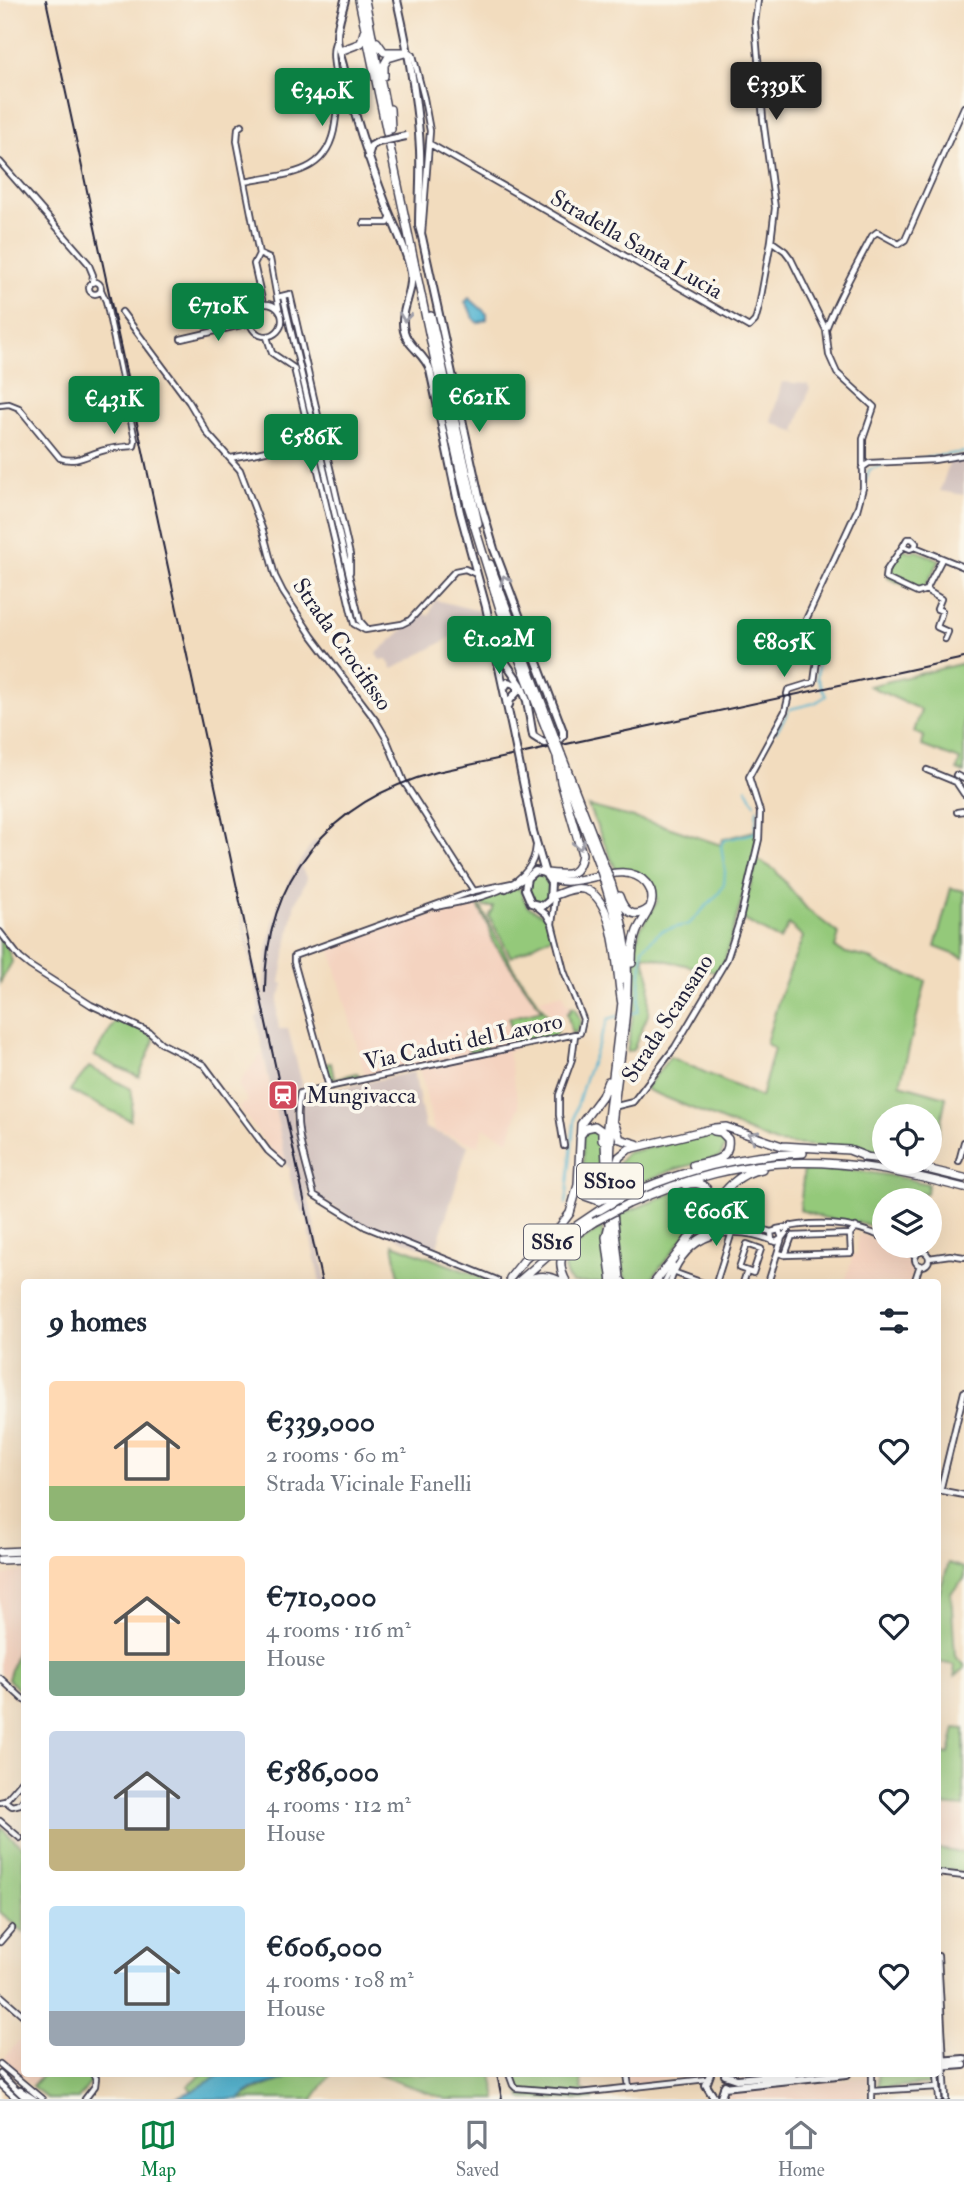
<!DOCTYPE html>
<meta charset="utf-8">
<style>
body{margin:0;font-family:"IM FELL Double Pica",serif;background:#f2f2f3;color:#1f2937;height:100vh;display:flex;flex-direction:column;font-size:26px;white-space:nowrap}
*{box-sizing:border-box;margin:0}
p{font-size:23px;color:#747a83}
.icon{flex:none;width:38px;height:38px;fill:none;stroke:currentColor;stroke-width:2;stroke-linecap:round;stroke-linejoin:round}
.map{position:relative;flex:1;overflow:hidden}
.sheet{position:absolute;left:21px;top:1279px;width:920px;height:798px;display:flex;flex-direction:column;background:#fff;border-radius:7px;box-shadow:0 7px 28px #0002}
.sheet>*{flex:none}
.controls{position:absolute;left:872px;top:1104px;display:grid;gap:14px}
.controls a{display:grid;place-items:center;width:70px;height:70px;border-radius:50%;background:#fff;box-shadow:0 7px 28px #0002;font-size:35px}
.price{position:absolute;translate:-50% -60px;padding:0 16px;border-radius:7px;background:#0b8043;color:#fff;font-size:23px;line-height:46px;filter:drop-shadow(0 2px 4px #0008)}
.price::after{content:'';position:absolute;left:50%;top:42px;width:21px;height:16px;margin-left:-10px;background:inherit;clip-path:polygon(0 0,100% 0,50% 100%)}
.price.on{background:#222;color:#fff}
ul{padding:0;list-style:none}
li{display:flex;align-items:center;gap:21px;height:175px;padding:0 28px}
li span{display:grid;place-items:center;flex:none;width:196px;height:140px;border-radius:7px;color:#555}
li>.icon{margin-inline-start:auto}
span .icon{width:84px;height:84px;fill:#fffc;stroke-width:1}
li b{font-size:30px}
h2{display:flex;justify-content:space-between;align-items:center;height:84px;padding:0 28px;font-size:30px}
.menu{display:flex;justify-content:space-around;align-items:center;height:98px;border-top:2px solid #e0e1e3;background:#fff;font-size:19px;color:#747a83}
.menu a{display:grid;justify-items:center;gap:4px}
.menu .on{color:#0b8043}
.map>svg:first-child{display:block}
.built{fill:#f4d3c0}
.industrial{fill:#d0c0bc}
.green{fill:#94c97a;stroke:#5b765a;stroke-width:2}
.water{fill:#51b3d0;stroke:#3a6a86;stroke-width:2}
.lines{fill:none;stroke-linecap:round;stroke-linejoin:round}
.stream{stroke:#51b3d0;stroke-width:2}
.minor-casing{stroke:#413e4f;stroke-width:8}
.major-casing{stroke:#413e4f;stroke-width:10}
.highway-casing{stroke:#413e4f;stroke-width:10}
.minor{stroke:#fff;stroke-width:4.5}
.major{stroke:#fff;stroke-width:6}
.highway{stroke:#fff;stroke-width:7}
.rail{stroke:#22223b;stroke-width:2}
.major-bridge-casing{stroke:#413e4f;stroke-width:10;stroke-linecap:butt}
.highway-bridge-casing{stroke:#413e4f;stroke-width:10;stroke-linecap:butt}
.major-bridge{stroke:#fff;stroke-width:6}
.highway-bridge{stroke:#fff;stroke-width:7}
.oneway{stroke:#9c9ca7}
.labels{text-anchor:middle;stroke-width:7;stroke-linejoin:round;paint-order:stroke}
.shield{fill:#fbf7ec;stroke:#636270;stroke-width:2}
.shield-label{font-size:21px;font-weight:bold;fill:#22223b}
.street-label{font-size:23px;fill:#22223b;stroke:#fbf7ec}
.poi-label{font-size:23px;fill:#22223b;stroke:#fbf7ec;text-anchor:start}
</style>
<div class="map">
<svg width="964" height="2099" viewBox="0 0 964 2099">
<rect width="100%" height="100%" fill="#fbf7ec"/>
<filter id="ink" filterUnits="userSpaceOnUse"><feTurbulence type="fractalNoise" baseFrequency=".0143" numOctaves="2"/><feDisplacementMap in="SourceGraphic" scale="14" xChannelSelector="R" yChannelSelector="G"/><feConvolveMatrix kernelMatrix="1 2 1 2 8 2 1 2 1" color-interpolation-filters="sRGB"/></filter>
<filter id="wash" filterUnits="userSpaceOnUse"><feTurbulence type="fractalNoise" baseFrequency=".00686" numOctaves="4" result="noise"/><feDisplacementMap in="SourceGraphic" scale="28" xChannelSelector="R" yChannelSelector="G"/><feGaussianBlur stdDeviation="1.57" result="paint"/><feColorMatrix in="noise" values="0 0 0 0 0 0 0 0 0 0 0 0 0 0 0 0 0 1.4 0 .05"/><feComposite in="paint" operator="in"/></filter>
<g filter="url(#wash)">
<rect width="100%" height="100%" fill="#f2dcbe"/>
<path class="built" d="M477 904 489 927 493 942 543 1011 509 1018 515 1050 508 1052 519 1106 509 1140 484 1128 478 1145 434 1131 419 1064 365 1075 330 947 406 920Z
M563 993 566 1004 569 1003 571 1011 554 1019 540 999Z
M262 1053 286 1161 284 1163 270 1149 238 1106 248 1102 238 1084Z
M860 1233 910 1258 914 1268 910 1283H845L853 1254H858L856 1247Z
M24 1571V1628L8 1679 0 1672V1576Z
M938 1808 964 1810V1853L938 1849Z
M24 2034V2074H43L32 2086 2 2061Z
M624 2074H704L626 2085Z
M868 2077V2099H723L725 2089Z"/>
<path class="industrial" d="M782 382 807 384 810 388 795 431 802 435 771 422Z
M964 458V495L940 491 950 461Z
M435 600 480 611 483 620 393 669 386 659 380 660 376 654 421 614 429 615Z
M320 839 301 867 307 879 295 903 280 982 284 984 278 999 277 1015 279 1029H288L303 1087 293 1089 294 1120 307 1181 309 1202 327 1283H320L307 1220 295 1196 290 1176V1167H287L256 1017 259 1016 258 1000 241 915 242 909 262 1000 267 950 277 907 297 866 314 841Z
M414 1072 425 1128 468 1145 435 1253 360 1223 314 1195 299 1119 301 1101 308 1095Z"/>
<path class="green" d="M902 549 912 552 915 550 940 560 924 588 917 591 888 578V571Z
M964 663V773L957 770 960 760 922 746 924 736 914 732 921 710 869 686Z
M588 806 665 826 721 845 723 839 758 830 754 855 723 967 719 973 643 955 650 979 648 1015 633 1050 627 1052 635 1000 636 945 640 929 657 902 656 893 651 881 631 870 623 868 616 870Z
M757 859 775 870 807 909 839 934 835 948 846 953 869 958 884 967 926 981 900 1084 946 1097 938 1136 929 1134V1116H884V1154L865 1150 776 1143 645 1089 670 1057 761 1097 774 1049 766 1043 780 995 803 937 789 924 780 940 742 919Z
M535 873 543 875C549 883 552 895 544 903L535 902 529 893V878Z
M514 888 520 889 527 906 548 918 552 936 511 957 489 916 493 910V907H484L481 900Z
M951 888 964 891V958L935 947Z
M478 902 512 966 558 1030 554 1036 514 1045 509 1018 542 1010 493 942 489 927 477 904 420 916Z
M0 935 9 952 12 962 0 983Z
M570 1007 575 1008 581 1022 577 1031 572 1034 567 1013 571 1011Z
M118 1017 149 1032 154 1040 139 1077 94 1056Z
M483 1034 487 1050 470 1054 465 1035 467 1037 473 1036 474 1042 469 1043 471 1049 482 1046 480 1041 475 1042 474 1036Z
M331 1063 334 1079 357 1073 360 1077 331 1083 325 1064Z
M89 1067 131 1089 133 1101 130 1120 70 1091Z
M596 1129 601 1135V1198H591L583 1187V1135L586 1130Z
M711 1133 720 1134 727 1142 720 1157 673 1170 616 1193 618 1164 626 1153Z
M804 1167C849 1170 884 1172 928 1184L927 1193 915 1194 914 1200H884V1235L871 1229 872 1226 858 1222 857 1224 825 1218 800 1210Z
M692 1185 702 1187 708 1201 694 1224 648 1283H627L622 1268 617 1216Z
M602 1228 608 1283H572C549 1258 583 1240 602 1228Z
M393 1244 494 1282 400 1283Z
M949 1563 964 1568V1579L951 1593 955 1656 964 1665V1669L955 1676 954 1665 938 1662V1596Z
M24 1628V1695L8 1679Z
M955 1728 964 1729V1807L938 1805V1752L949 1754Z
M0 1827 24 1848 23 1867 24 1869V1933L0 1912Z
M938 1849 964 1853V1872L938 1869Z
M43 2074H87L91 2082 78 2099H48L32 2086Z
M202 2074H222L192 2091 188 2086Z
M294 2074H331L313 2099H239C256 2086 276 2085 294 2074Z
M376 2074H492L497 2099H446Z
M514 2074H580L582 2089 593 2096 592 2099H522Z
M878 2074H934V2084L879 2088Z"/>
<path class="water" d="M469 298 487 314V319L478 323C470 318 472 309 465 302Z
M222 2074H294L285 2079 252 2089 239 2099H172L192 2091Z"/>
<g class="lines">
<path class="stream" d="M917 459 964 452
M865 483 869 470 884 464
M776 732 790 709 815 703 826 696 817 678 820 650
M746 787 755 804
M627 1014 638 1012 643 948 661 931 689 924 719 893 724 884 725 871 721 845 725 840 755 833 757 809
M566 1204 575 1113 585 1079 608 1019 618 1016"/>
</g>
</g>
<g filter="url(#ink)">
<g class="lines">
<g class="minor-casing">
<path id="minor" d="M408 52 413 55 424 98 430 131 422 233
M242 125 238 128 237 141 259 254 254 264 263 304
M430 144 749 327 755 321 759 307 771 241 775 208 763 119 755 22 758 0
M0 162 88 263 93 275 92 283
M245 182C288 173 328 176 335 124 337 111 339 98 337 86 336 70 329 53 337 38
M364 223H388L391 217
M771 241 785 251 791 259 826 330 829 355 837 373 874 407 863 439V488L857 510 805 622V628L818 634 820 638 814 682 788 690 787 694
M259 254 270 259 279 309
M89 288a6 6 0 1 1 12 0a6 6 0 1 1-12 0Z
M283 296 360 621 367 629
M278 297 290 294 350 555V572
M250 320a16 16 0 1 1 32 0a16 16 0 1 1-32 0Z
M122 312 189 402 208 434 240 470 263 531 275 576 283 592 312 636 376 721 386 738 404 782 474 891
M826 329C838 297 856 267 872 236L877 232 899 244 905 240 964 107
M267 337 272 353 294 368 354 624 365 630 402 624 410 620 455 571 465 569 476 574
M181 339 250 323
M0 405 9 404 19 408 60 458C77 464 88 454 105 450 114 447 124 447 134 446L135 440 106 301 101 290
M289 445 304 449 314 458
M231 458C257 452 294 451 307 425
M862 468 869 463 934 460 964 455
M903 546 907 539H912L916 543 915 547 964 567
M915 547 910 549 903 546 886 571 885 578 917 593 926 590 942 559
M926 590 941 599 937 609 942 611 937 627 948 632 945 639
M927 770 956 782 964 794
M956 775 964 779
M957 812 964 811
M506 889 526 878
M532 903 546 914 550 921
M436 907C471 899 533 892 536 846
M0 932 20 958 30 966 91 1005 149 1032 161 1043 204 1065 268 1151 283 1164
M329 1087 294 962V956L474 891 512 883
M617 1106 633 1102 675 1047 727 959 740 919 759 839 760 812 749 777 785 711 788 699
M564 1146 559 1115V1095L572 1059 575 1035
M959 1161 964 1142
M777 1229C814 1221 849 1221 884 1238
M772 1241 771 1232 779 1230 782 1238 776 1242
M747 1244 761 1249 753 1273 739 1268Z
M898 1246 916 1256
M915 1259a7 7 0 1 1 14 0a7 7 0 1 1-14 0Z
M778 1253 785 1255 851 1253 850 1234
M681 1255C702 1228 738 1220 771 1232
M785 1255 792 1236 850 1234 856 1227
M929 1258 950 1255 964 1257
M673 1272 703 1283
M497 1280 366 1227 314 1195C306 1163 292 1126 300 1093L580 1033 583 1019 564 971 552 924 555 900 552 897
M664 1283 673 1265
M670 1283C686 1232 731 1223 776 1242
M716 1283 732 1232
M743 1283 747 1271
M768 1283 782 1238 791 1226
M914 1283 920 1265
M938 1490 964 1495
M940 1491 964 1392
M0 1678 24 1700
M5 1801 12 1806 20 1804 24 1799
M0 1802 5 1801 24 1779
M0 1821 20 1838
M938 1873 964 1876
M0 1942 12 1928
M938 1956 946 2099
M0 1995 24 2016
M0 2064 42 2099
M0 2074 26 2099
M509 2074 513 2085 516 2088 579 2093 707 2079
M627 2074 629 2087
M937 2074 939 2099
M0 2084 17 2099
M20 2090 34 2099
M872 2091 938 2087
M85 2099 95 2086 96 2078 93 2074
M872 2099V2074"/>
</g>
<g class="major-casing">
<path id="major" d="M345 0C342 12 337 25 337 37 337 49 343 62 345 74 355 120 370 163 387 207 395 228 407 250 411 273 414 292 399 311 404 331 407 346 425 354 430 370L460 512 486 607 514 738
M397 0C408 49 418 100 420 150 421 175 419 201 419 226L422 237 480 501 494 549 563 731V736L559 741 544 743 533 736 527 701 521 685 495 647
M368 157 371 146 378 142
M504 688 508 682 517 685V692L510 700 509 705
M533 831 545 873
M535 871 545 873 551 883 550 900 543 906 531 903 525 889 527 878Z
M609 1231 615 1279
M938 2061 964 2059
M938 2067 964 2065
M710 2074 706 2085 715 2099
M725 2075 737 2079 793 2074
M724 2087 847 2074
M720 2099 725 2085"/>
</g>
<g class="highway-casing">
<path id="highway" d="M359 0 435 361 468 505 500 609 550 739
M365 0 387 113
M377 42 384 52H408
M340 51 361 43 364 32
M384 76V65L388 58 408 52
M390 109 391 129
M431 316 478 523
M490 564 555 738
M561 754 605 867
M563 771 600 868
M545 873C565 874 578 880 582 854L561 782 557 756
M548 877C577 893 622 856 646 883 661 901 644 915 637 931 633 941 632 952 632 963
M611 883C619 908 626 935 627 961 630 1022 614 1081 611 1141 608 1188 616 1234 620 1279L623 1283
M605 884 615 917 623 979
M552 896C563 893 571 887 583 889 618 897 616 977 622 1004
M619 896C624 911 634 920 648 909
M615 1125 620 1139 637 1144
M580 1136 586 1128 595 1126 602 1131V1140
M864 1157 884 1159
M898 1162 964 1178
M693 1165C710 1161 731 1161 728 1139L721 1132 714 1131
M614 1173 619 1157 629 1149 715 1128 726 1127 782 1146 849 1150 867 1157
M580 1183 585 1196 599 1201
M617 1200C676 1172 737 1155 803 1153
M628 1204C752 1149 836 1154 964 1188
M710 1210C724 1191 737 1173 762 1169
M545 1247 600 1210
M510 1278 525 1259 558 1229 570 1213 578 1185 581 1124 602 1096 608 1081
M522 1282C537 1275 549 1274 563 1283
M517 1283 557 1248 594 1222
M567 1283C558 1267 559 1257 569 1242
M612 1283 606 1237 609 1225 605 1143 622 1002
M654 1283C666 1267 722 1205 706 1188 700 1182 693 1183 685 1185
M0 1552 24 1551
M0 1560 24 1559"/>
</g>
<use href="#minor" class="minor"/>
<use href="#major" class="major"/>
<use href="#highway" class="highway"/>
<path class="rail" d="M46 0 322 1283
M265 992C264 879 330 800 437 772L964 658
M497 2074 502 2099"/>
<g class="major-bridge-casing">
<path id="major-bridge" d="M378 142 406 136
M514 738 533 831"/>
</g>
<g class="highway-bridge-casing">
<path id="highway-bridge" d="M555 738 561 754
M550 739 556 754
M605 867 611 883
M600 868 605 884
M599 1201 616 1195
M600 1210 617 1200
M594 1222 628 1204"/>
</g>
<use href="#major-bridge" class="major-bridge"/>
<use href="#highway-bridge" class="highway-bridge"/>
</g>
<defs><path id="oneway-chevron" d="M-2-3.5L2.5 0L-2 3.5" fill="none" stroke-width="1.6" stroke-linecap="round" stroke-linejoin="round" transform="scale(1.75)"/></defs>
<g class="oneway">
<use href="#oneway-chevron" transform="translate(405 317) rotate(97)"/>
<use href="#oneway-chevron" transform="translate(505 580) rotate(-110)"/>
<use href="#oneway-chevron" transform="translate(579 845) rotate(77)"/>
<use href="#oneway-chevron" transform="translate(753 1136) rotate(-156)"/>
</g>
</g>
<defs>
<g id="station-square" transform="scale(1.575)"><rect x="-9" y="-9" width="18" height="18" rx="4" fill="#d1495b" stroke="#fbf7ec"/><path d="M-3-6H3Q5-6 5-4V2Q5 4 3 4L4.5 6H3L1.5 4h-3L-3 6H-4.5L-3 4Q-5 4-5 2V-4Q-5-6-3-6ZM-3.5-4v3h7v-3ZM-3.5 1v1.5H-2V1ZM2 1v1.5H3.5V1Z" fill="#fff"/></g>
</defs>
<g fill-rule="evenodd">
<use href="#station-square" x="283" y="1095"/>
</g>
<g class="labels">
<g class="shield">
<rect x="577" y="1163.5" width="66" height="35" rx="5"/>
<rect x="524" y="1224.5" width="56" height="35" rx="5"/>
</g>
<g class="shield-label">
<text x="610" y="1188">SS100</text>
<text x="552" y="1249">SS16</text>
</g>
<g class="street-label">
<text transform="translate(637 244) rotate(30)" y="8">Stradella Santa Lucia</text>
<text transform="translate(343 644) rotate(55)" y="8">Strada Crocifisso</text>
<text transform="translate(667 1018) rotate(-57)" y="8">Strada Scansano</text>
<text transform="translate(463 1041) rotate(-12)" y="8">Via Caduti del Lavoro</text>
</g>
<g class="poi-label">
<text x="306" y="1103">Mungivacca</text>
</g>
</g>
</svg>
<div class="controls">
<a><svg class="icon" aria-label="locate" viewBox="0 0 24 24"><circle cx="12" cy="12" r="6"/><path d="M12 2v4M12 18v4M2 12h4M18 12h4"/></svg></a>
<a><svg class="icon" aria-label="layers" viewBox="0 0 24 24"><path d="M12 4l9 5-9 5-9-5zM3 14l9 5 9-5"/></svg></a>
</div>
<b class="price on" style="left:776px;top:122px">€339K</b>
<b class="price" style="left:322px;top:128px">€340K</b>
<b class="price" style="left:218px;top:343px">€710K</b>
<b class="price" style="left:479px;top:434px">€621K</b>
<b class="price" style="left:114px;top:436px">€431K</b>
<b class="price" style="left:311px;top:474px">€586K</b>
<b class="price" style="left:499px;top:676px">€1.02M</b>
<b class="price" style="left:784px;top:679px">€805K</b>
<b class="price" style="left:716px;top:1248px">€606K</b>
<section class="sheet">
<h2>9 homes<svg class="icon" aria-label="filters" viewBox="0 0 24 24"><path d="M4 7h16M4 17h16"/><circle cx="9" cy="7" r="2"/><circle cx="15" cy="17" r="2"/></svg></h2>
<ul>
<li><span style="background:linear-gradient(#ffd9b3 75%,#8fb573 0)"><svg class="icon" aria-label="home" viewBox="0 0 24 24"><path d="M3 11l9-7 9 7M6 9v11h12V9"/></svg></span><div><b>€339,000</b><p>2 rooms · 60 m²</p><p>Strada Vicinale Fanelli</p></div><svg class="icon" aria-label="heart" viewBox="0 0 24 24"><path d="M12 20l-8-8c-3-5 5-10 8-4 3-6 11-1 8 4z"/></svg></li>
<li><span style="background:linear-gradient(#ffd9b3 75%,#7fa58c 0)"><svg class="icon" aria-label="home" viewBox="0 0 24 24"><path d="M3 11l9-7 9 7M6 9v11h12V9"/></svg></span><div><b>€710,000</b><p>4 rooms · 116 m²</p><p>House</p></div><svg class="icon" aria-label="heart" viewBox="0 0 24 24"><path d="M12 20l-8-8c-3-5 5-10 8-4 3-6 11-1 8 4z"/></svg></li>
<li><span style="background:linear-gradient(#c9d6e8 70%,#c2b280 0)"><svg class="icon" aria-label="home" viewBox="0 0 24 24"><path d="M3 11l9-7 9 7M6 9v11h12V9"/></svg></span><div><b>€586,000</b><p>4 rooms · 112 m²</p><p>House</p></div><svg class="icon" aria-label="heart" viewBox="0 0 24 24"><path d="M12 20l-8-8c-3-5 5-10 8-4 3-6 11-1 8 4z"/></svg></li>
<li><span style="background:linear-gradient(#bfe0f5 75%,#9aa5b1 0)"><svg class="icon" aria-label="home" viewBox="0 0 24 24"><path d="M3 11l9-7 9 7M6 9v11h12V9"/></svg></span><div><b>€606,000</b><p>4 rooms · 108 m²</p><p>House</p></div><svg class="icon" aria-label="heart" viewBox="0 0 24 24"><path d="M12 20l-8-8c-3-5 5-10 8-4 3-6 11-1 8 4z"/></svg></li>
</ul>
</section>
</div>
<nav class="menu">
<a class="on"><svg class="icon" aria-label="map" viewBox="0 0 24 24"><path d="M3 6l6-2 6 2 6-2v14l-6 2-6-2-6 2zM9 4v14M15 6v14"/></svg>Map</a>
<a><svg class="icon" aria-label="saved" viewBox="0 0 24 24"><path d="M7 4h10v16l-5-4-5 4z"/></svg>Saved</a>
<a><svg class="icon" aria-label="home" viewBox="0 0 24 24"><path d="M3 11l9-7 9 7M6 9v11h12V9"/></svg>Home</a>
</nav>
